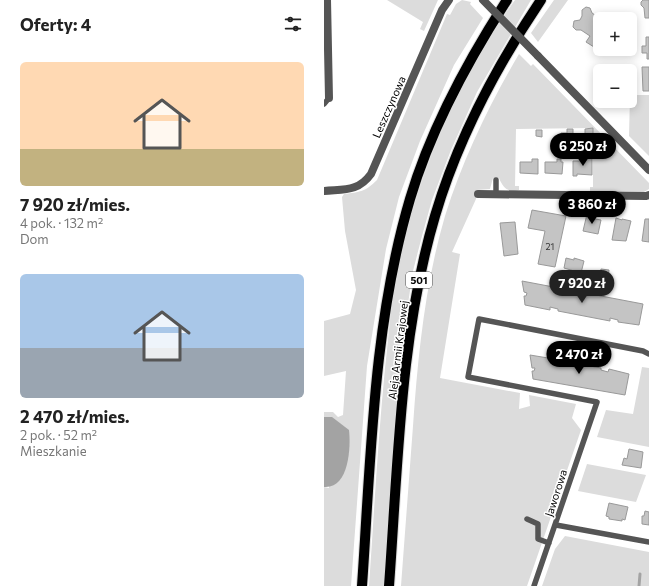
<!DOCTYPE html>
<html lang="pl">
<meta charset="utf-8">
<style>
body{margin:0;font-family:Commissioner,sans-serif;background:#f6f6f6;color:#222;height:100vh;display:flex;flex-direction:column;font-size:15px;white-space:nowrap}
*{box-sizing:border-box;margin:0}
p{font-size:13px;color:#767676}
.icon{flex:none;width:22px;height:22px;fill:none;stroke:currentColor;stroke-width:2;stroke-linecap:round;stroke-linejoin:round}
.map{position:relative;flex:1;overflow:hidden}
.sheet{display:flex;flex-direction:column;background:#fff;width:324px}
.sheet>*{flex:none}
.fabs{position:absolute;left:269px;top:12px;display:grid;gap:8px}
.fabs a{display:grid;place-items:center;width:44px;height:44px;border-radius:6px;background:#fff;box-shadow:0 2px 10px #0003;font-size:20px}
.price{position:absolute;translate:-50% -34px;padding:0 9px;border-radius:14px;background:#000;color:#fff;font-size:13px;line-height:26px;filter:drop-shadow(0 1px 2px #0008)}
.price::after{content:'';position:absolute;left:50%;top:24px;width:12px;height:9px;margin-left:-6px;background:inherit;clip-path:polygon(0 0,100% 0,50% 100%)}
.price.current{background:#222;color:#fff}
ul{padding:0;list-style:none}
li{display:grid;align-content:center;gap:8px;height:212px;padding:0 20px}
li span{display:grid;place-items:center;height:124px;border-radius:6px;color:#555}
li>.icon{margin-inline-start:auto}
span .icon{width:72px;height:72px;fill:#fffc;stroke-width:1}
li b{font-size:17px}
h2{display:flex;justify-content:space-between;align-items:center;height:48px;padding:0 20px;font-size:17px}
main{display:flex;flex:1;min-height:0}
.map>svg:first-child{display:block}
.green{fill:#dcdcdc}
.water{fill:#a3a3a3}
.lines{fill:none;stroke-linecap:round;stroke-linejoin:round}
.stream{stroke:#a3a3a3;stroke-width:3}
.building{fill:#c4c4c4;stroke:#999}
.primary-casing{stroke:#dbdbdb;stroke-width:12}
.service{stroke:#555;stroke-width:5.5}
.minor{stroke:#555;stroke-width:8}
.tertiary{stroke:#555;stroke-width:8}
.primary{stroke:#000;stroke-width:10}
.tertiary-bridge{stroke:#555;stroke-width:8}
.labels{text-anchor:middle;stroke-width:3;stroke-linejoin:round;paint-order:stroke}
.number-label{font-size:9px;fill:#313131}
.shield{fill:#fff;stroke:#4c4c4c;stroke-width:1}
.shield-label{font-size:10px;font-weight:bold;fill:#000}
.street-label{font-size:11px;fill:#000;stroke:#fff}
</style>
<main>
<section class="sheet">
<h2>Oferty: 4<svg class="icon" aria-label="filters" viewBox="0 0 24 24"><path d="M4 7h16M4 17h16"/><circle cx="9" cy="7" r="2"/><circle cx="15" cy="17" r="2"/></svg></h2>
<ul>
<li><span style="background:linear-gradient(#ffd9b3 70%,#c2b280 0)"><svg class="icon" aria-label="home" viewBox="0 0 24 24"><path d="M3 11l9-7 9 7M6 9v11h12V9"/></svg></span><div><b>7 920 zł/mies.</b><p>4 pok. · 132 m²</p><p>Dom</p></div></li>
<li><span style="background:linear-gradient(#a9c7e8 60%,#9aa5b1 0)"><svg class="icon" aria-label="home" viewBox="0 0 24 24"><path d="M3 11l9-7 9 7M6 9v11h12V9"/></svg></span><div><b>2 470 zł/mies.</b><p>2 pok. · 52 m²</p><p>Mieszkanie</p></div></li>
</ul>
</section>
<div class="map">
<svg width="325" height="586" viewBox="0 0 325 586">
<rect width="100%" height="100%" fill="#fff"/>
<path class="green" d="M63 0H114L100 31 96 29 99 22Z
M138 0 147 2 146 4 159 18 130 65 96 141 75 197 62 249 43 366 27 586H0V487L5 488 8 417H0V412H9L14 417 19 415 22 371 0 376V321L26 314 32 290 21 231 18 197 20 194C36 192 41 192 53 180L123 14 126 15 132 4Z
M191 0H207L153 92 127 150 108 200 98 236 89 271 78 343 60 586H45C50 513 54 440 61 368 65 333 67 298 75 264 94 172 136 76 191 0Z
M230 0H244L214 42 207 33Z
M195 54 207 66 209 64 325 183V189L320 192 266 191V187H269V128L192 129 191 186H195V190C184 193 179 188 175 178H169L166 189 152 190V199L128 252 136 254 116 378 196 393 195 409 206 406 205 395 252 404 248 418 257 430 203 586H77C81 533 85 479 89 426 94 355 101 284 121 216 139 159 165 105 195 54Z
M306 95H325V156L305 136Z
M318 367 325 368V447L273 437 282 410 309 414Z
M263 464 322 475 312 502 254 491Z
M241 536 325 552V586H218L231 549Z"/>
<path class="water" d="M0 417H8L25 430C27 447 25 489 0 487Z"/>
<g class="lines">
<path class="stream" d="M315 586 316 574"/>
</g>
<path class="building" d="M319 0H325V18H321L320 8 317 5V2Z
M262 7 266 8 268 13 277 19 276 47 272 44 270 47 262 42 266 36 257 30H252L249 27 250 21 256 20 258 16V10Z
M322 37H325V59H323V53H318V46H322Z
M318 67H325V91H319Z
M269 128V142L261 143V129Z
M243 129H249V140H243Z
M212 130H218V137L212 136Z
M237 133H243V140H237Z
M263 157H268V175L253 174V176H249V161H262Z
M208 159H214V174L196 173V162H208Z
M233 159H237V162H239L238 174 221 173V162H233Z
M208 210 242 216 231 267 214 264 221 231 204 228Z
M263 214 266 215 265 218 277 220 274 234 259 231Z
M292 218 298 220V219L307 221 302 241 288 240Z
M321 219H325V242L318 241Z
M191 222 194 254 180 256 176 223Z
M242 258 250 260V258L260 261 257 273 240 268Z
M277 269 285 270 284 278H286L285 281 275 279Z
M198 281 319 304 315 325 294 322V320L286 318V321L234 311V309L226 307V310L201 305 200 296H202L203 293 200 292Z
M206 355 236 360 235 363 243 364V362L277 368V370L284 372 285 369 305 374 301 395 209 379 208 371H210L211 368H208Z
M305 449 319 452 317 468 298 465 300 458 303 459Z
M285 503 304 507 301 520 298 519V521L285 519V517L282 516Z
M321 511 325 512V525L318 524V516H320Z"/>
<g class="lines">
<g class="primary-casing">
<path id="primary" d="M38 586C47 457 49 324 86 199 107 128 143 62 183 0
M65 586C74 464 76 334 111 216 134 138 172 67 217 0"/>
</g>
<path class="service" d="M0 104 5 98
M172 180V194
M203 519 214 524V539L225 543
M232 525 325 542
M210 586 273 402 144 377 155 319 319 351 325 354"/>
<path class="minor" d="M3 0 5 98
M154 194 322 196 325 195"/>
<path class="tertiary" d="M214 56 325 170
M0 191C20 189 34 192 47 174L118 10 125 0"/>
<use href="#primary" class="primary"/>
<path class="tertiary-bridge" d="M159 0 214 56"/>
</g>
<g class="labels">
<g class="number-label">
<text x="226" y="250">21</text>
</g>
<rect class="shield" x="82" y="272" width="26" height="16" rx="3"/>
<g class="shield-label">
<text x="95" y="284">501</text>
</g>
<g class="street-label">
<text transform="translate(65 107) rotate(-66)" y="4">Leszczynowa</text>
<text transform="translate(74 350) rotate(-83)" y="4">Aleja Armii Krajowej</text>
<text transform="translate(232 493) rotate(-72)" y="4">Jaworowa</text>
</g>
</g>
</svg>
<div class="fabs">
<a>+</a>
<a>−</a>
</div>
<b class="price" style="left:259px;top:167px">6 250 zł</b>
<b class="price" style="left:268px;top:225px">3 860 zł</b>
<b class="price current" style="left:258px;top:304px">7 920 zł</b>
<b class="price" style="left:255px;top:375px">2 470 zł</b>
</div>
</main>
